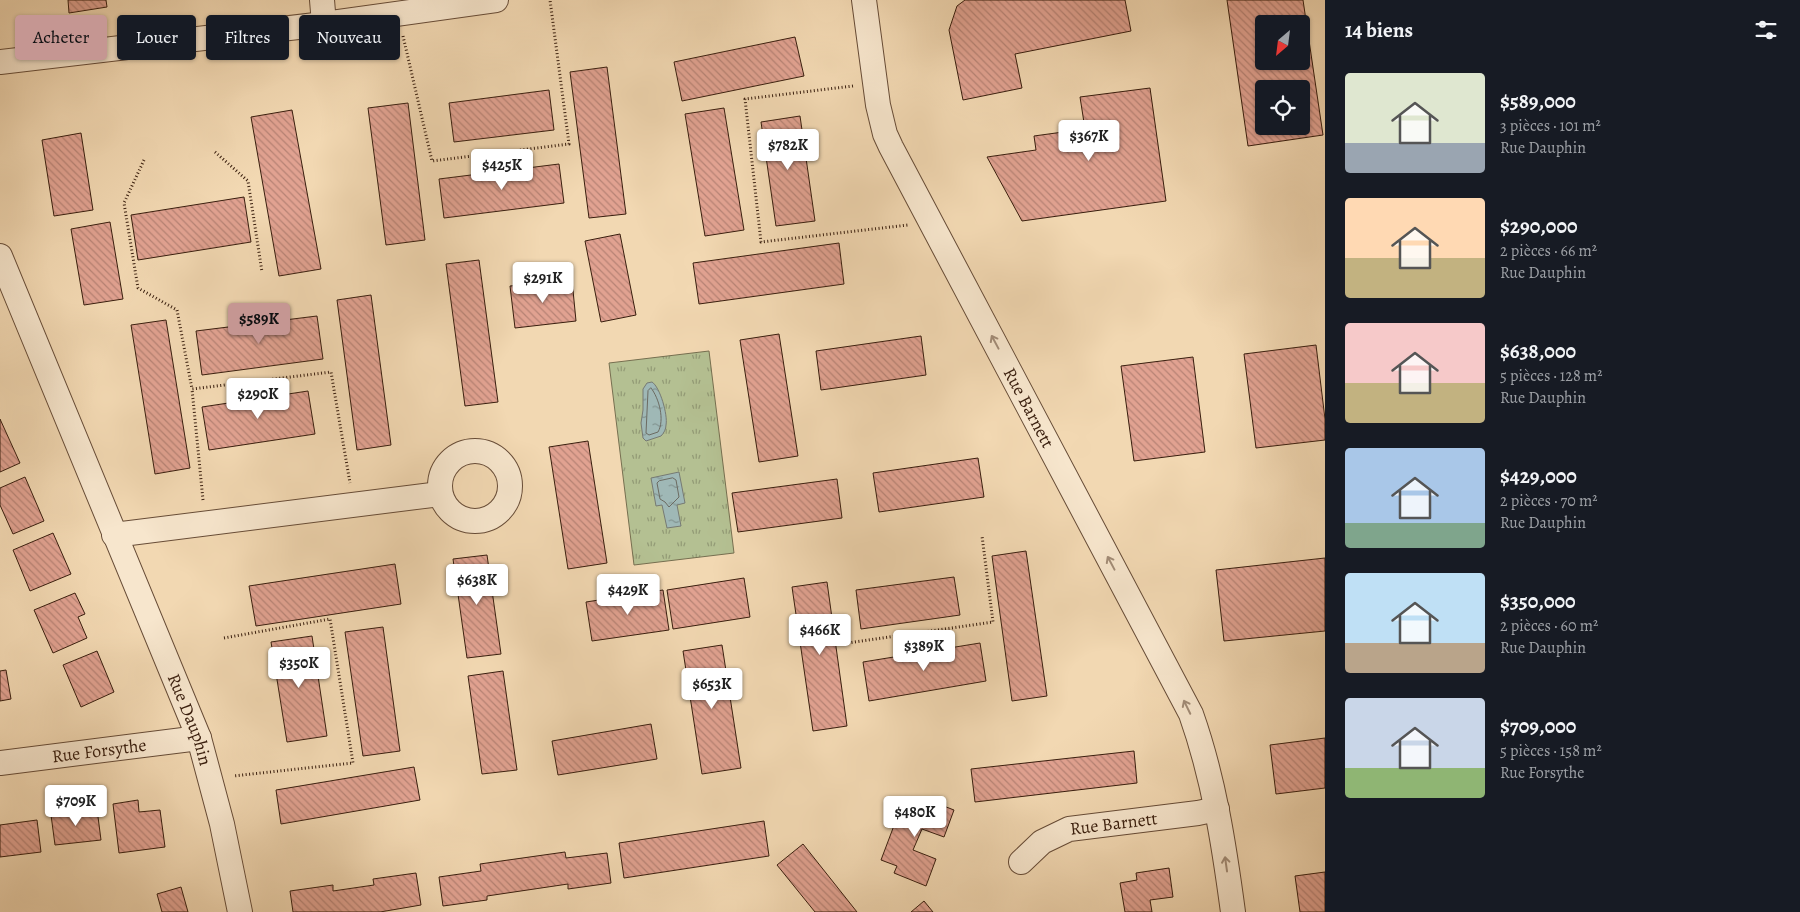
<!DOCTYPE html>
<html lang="fr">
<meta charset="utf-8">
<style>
body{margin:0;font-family:Alegreya,serif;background:#242831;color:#f1f3f6;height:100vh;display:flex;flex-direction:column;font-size:19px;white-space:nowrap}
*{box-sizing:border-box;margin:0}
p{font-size:16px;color:#9ea1a6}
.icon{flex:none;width:28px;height:28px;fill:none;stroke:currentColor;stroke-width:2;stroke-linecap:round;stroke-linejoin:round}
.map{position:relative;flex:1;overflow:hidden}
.drawer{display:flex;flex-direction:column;background:#171b24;width:475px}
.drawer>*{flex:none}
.banner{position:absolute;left:15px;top:15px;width:475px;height:45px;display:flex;gap:10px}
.needle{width:32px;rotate:208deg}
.tools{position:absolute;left:1255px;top:15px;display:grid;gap:10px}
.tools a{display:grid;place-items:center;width:55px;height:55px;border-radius:5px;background:#171b24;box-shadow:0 1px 4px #0004;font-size:25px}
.price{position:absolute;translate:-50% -42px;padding:0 11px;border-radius:5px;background:#fff;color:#222;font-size:16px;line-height:32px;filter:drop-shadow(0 1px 2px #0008)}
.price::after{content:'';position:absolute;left:50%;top:30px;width:15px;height:11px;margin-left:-8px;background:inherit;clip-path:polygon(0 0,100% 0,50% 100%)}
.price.selected{background:#c59692;color:#111}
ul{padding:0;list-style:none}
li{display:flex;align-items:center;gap:15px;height:125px;padding:0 20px}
li span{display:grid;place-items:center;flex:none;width:140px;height:100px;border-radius:5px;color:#555}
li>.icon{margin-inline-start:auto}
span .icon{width:60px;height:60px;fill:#fffc;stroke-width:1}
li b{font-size:21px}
h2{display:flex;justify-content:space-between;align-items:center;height:60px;padding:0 20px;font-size:21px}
.pill{padding:0 18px;border-radius:5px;background:#171b24;box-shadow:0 1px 4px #0004;font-size:18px;line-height:45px}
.pill.selected{background:#c59692;color:#111}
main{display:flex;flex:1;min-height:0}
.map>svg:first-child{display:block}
.grass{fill:url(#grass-tufts);stroke:#766f50}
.water{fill:url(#water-ripples);stroke:#767a73}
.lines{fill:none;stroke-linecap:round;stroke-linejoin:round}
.shore{stroke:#6c6b62;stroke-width:1}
.building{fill:url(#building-back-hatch);stroke:#391e0e;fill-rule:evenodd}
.minor-casing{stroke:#674c37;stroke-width:26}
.path{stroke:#391e0e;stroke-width:3;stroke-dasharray:1 2.5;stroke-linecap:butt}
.minor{stroke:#f7e6cd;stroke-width:24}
.oneway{stroke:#a28c77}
.labels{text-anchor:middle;stroke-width:4;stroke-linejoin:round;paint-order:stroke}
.street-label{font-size:18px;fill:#391e0e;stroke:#f7e6cd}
</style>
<main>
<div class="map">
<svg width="1325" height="912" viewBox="0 0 1325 912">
<defs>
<pattern id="grass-tufts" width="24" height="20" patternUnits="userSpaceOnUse" patternTransform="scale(1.25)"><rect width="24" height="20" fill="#b4c092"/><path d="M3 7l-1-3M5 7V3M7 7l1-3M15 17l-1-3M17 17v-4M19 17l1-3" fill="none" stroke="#939b76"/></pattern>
<pattern id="water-ripples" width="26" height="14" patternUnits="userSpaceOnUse" patternTransform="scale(1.25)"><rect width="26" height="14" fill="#9fb8b6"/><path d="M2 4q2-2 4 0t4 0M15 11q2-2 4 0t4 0" fill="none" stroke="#839592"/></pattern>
<pattern id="building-back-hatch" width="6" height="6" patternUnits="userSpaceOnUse" patternTransform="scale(1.25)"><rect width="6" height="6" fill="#e1a291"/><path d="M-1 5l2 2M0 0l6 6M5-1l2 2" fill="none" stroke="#b78375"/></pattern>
</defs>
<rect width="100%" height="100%" fill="#f2d8b2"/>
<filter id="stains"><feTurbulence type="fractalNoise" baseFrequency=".004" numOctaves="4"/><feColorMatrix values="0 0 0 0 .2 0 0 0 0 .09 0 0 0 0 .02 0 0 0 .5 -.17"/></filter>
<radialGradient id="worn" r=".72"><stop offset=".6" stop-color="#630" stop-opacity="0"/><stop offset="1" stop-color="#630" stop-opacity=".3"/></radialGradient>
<path class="grass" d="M709 351 734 553 634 565 609 363Z"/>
<path class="water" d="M652 382C660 387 668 415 666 425 666 429 664 433 661 436L646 441 643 438 641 423 643 410V389L647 383Z
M679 472 685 503 677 505 681 526 667 528 662 505 656 506 651 478Z"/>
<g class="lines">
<path class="shore" d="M651 388C659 398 665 420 658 432L649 435 646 433 648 391Z
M673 478 676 480 679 497 669 507 665 502 660 499 657 483 659 481Z"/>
</g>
<path class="building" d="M68 0H106L107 7 69 13Z
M965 0H1125L1131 31 1015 54 1022 88 963 100 949 30 957 6Z
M1227 0H1303L1323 135 1248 146ZM1264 24H1301V61H1264ZM1264 89H1301V126H1264Z
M795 37 804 76 682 101 674 62Z
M607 67 626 214 589 218 570 72Z
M1150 88 1166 201 1022 221 987 157 1036 150 1034 136 1085 129 1080 97Z
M549 90 554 130 454 142 449 103Z
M408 103 425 240 386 245 368 108Z
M724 108 744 230 705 236 685 114Z
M292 110 321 269 279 276 251 117Z
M800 116 815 221 776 226 761 122Z
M81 133 93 210 54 216 42 140Z
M559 164 564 203 444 218 439 179Z
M244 197 251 242 138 260 131 215Z
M110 222 123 299 84 305 71 229Z
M620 234 636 315 601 322 585 241Z
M839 243 844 284 699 304 693 263Z
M479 260 498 402 465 406 446 264Z
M572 280 576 321 515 328 510 286Z
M371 295 391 445 357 450 337 300Z
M317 316 323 359 202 375 196 331Z
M166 320 190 468 155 474 131 325Z
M779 334 798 456 759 462 740 340Z
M921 336 926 375 821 390 816 351Z
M1316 345 1325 419V440L1256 448 1244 354Z
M1193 357 1205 452 1134 461 1121 366Z
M308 391 315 434 209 450 202 407Z
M0 419 20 463 0 472Z
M588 441 607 563 568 569 549 447Z
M978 458 984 497 879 512 873 473Z
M25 477 44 521 13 534 0 505V488Z
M837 479 842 518 738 532 732 493Z
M53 533 71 574 30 591 13 550Z
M1026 551 1047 696 1012 701 992 556Z
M487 555 501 654 467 658 453 559Z
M1325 558V631L1224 641 1216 570Z
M395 564 401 604 256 626 249 586Z
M954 577 960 615 861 629 856 590Z
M744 578 750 617 673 629 667 590Z
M827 582 847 726 813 731 792 587Z
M663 590 669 630 592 641 586 602Z
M75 593 85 614 78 617 87 638 53 653 34 610Z
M383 627 400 751 363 756 345 632Z
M312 636 327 736 287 742 271 642Z
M980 643 986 681 869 701 863 662Z
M722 645 741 768 702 774 683 651Z
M97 651 114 692 81 707 63 665Z
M6 670 11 699 0 701V671Z
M503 671 517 770 482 774 468 676Z
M651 724 657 759 558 775 552 741Z
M1325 738V788L1276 794 1270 745Z
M1134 751 1137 783 975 802 971 769Z
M414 767 420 800 281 824 276 790Z
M923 798 954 810 944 837 922 829 913 850 936 859 926 886 894 873 897 866 881 860 904 799 920 805Z
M138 800 139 812 160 810 165 847 119 853 113 804Z
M97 809 101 840 55 845 51 815Z
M37 820 41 852 0 857V825Z
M764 821 769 856 624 878 619 843Z
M803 844 857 912H815L777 865Z
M565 852 566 858 607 853 611 883 568 889V884L487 896V900L443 906 439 877 481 871 480 864Z
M1169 868 1173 897 1150 900 1152 912H1125L1120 883 1137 880 1136 873Z
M1325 872V912H1300L1295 876Z
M416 873 421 905 380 912H293L290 891 333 885V891L374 885 373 879Z
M181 887 188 912H162L157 894Z
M924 901 933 912H911Z"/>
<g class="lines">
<g class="minor-casing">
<g id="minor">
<path d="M322 0 324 24"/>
<path id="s1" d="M864 0 878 105 885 134 891 147 1191 714C1214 779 1224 845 1233 912"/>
<path d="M0 62 324 24 496 0"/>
<path id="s2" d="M0 256 199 738 222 824 240 912"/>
<circle cx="475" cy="486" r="35"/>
<path d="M114 535 440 494"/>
<path id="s3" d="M0 763 199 738"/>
<path id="s4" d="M1021 862 1042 842 1069 829 1198 813 1217 809"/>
</g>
</g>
<path class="path" d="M403 36 432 161 569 144 550 0
M853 86 745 99 761 242 908 225
M215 152 248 181 262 272
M144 160 124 203 138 288 177 310 192 389
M203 500 192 389 331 372 350 483
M224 638 330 619 353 763 233 776
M848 643 993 622 982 536"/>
<use href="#minor" class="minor"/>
</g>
<defs><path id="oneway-shaft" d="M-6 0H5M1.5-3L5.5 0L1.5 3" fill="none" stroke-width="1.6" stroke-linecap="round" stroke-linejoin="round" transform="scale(1.25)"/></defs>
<g class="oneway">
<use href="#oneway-shaft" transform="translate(995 342) rotate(-118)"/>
<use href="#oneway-shaft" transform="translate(1111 563) rotate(-118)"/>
<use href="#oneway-shaft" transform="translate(1187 707) rotate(-116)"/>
<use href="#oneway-shaft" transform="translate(1226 864) rotate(-98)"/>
</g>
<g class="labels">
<g class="street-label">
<text dy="6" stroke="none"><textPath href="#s1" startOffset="445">Rue Barnett</textPath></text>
<text dy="6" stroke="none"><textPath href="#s2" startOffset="501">Rue Dauphin</textPath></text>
<text dy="6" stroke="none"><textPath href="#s3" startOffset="100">Rue Forsythe</textPath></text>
<text dy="6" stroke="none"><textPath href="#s4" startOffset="104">Rue Barnett</textPath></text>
</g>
</g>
<rect width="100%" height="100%" filter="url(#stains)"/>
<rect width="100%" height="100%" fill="url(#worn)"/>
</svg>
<div class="tools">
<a><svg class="needle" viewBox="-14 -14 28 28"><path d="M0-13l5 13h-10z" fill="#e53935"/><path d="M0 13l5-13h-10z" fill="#9ea1a6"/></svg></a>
<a><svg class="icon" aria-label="locate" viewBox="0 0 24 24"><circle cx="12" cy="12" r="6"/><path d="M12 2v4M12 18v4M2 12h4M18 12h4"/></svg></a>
</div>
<b class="price" style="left:1089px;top:162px">$367K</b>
<b class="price" style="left:788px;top:171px">$782K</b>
<b class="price" style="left:502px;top:191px">$425K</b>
<b class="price" style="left:543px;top:304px">$291K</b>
<b class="price selected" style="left:259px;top:345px">$589K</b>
<b class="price" style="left:258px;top:420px">$290K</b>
<b class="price" style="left:477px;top:606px">$638K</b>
<b class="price" style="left:628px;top:616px">$429K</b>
<b class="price" style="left:820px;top:656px">$466K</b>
<b class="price" style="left:924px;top:672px">$389K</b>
<b class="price" style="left:299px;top:689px">$350K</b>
<b class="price" style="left:712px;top:710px">$653K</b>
<b class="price" style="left:76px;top:827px">$709K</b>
<b class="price" style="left:915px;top:838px">$480K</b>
<div class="banner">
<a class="pill selected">Acheter</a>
<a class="pill">Louer</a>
<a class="pill">Filtres</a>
<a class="pill">Nouveau</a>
</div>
</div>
<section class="drawer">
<h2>14 biens<svg class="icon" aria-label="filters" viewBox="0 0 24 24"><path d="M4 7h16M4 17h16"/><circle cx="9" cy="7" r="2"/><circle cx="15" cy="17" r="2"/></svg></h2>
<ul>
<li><span style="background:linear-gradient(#dfe7d0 70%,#9aa5b1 0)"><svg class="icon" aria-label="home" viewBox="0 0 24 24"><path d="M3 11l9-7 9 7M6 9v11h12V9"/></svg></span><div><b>$589,000</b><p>3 pièces · 101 m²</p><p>Rue Dauphin</p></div></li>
<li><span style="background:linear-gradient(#ffd9b3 60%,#c2b280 0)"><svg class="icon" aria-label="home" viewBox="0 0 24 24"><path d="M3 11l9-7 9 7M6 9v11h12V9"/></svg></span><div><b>$290,000</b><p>2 pièces · 66 m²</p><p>Rue Dauphin</p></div></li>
<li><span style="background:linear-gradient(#f6c9c9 60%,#c2b280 0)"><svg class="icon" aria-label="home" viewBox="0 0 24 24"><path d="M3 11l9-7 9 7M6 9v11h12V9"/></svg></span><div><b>$638,000</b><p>5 pièces · 128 m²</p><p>Rue Dauphin</p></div></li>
<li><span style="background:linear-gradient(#a9c7e8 75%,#7fa58c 0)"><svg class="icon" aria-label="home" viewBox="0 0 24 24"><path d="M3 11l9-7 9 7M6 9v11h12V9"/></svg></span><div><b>$429,000</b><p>2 pièces · 70 m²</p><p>Rue Dauphin</p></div></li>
<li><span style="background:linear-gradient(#bfe0f5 70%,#b9a48a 0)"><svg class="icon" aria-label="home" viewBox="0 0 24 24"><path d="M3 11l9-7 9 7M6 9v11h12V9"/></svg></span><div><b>$350,000</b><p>2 pièces · 60 m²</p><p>Rue Dauphin</p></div></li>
<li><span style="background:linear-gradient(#c9d6e8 70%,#8fb573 0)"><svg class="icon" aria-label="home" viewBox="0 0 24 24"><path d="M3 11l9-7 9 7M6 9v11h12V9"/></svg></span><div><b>$709,000</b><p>5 pièces · 158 m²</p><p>Rue Forsythe</p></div></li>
</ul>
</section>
</main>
